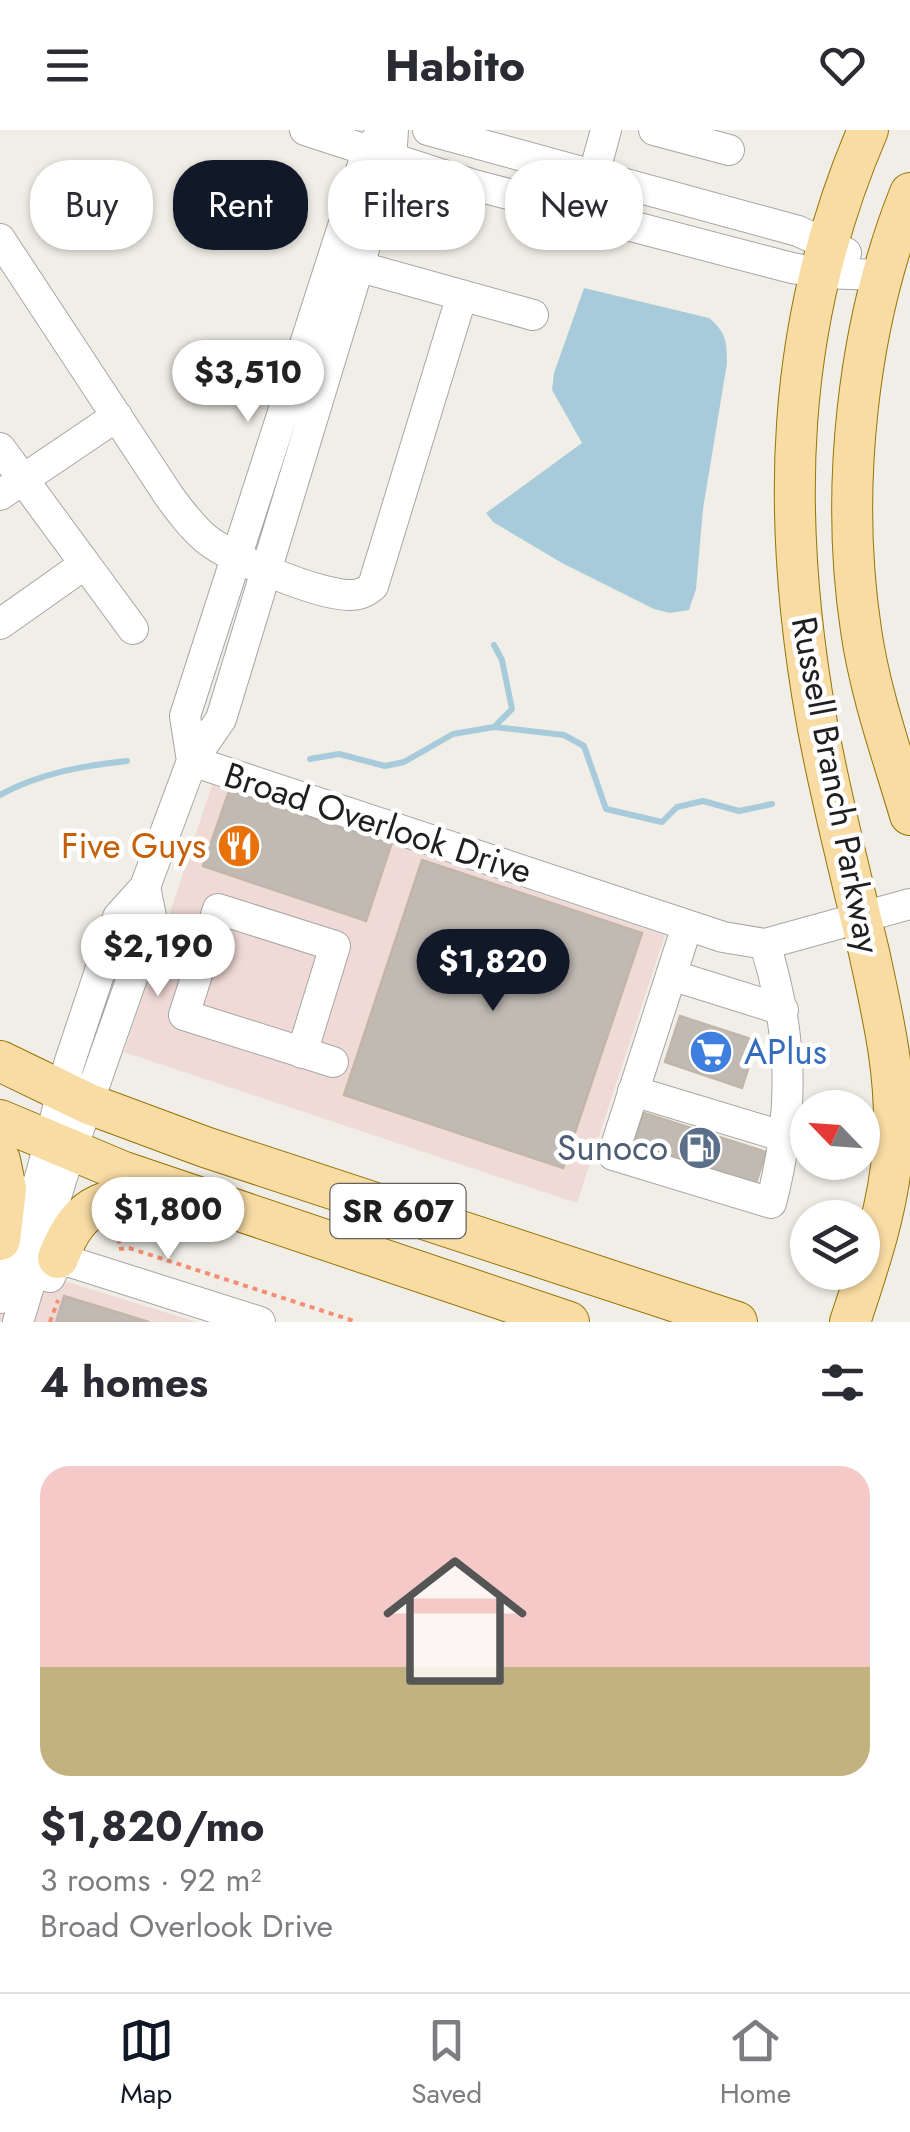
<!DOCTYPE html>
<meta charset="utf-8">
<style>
body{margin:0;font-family:Jost,sans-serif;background:#f7f7f7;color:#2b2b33;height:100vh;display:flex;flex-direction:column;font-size:38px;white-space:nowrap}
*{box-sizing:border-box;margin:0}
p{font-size:32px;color:#7c7c81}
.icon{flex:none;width:55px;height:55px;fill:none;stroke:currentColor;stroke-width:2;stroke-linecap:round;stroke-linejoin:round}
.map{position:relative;height:1192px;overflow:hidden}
.sheet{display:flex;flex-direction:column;background:#fff;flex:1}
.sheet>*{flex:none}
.guide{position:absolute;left:30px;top:30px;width:850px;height:90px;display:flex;gap:20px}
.needle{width:65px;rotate:295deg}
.buttons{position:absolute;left:790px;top:960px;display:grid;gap:20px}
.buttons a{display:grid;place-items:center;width:90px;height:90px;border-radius:50%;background:#fff;box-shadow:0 2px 8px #0004;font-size:50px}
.price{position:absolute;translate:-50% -85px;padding:0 22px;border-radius:35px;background:#fff;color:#222;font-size:32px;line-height:65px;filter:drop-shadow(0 2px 5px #0008)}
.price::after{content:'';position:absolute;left:50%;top:60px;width:30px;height:22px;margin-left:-15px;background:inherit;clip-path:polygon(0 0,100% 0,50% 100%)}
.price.active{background:#111827;color:#fff}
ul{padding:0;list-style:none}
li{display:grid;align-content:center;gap:20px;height:530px;padding:0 40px}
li+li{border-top:2px solid #e1e1e2}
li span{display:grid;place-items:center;height:310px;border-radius:30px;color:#555}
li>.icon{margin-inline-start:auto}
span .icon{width:180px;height:180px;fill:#fffc;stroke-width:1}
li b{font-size:42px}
h2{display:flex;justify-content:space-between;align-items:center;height:120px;padding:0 40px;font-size:42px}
.chip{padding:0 35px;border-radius:40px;background:#fff;box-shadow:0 2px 8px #0004;font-size:35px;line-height:90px}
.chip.active{background:#111827;color:#fff}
header{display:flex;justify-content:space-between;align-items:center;height:130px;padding:0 40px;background:#fff;font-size:45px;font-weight:700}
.menu{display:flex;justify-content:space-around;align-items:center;height:140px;border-top:2px solid #e1e1e2;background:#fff;font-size:28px;color:#7c7c81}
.menu a{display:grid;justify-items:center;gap:5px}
.menu .active{color:#111827}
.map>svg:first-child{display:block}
.commercial{fill:#f0dad6}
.water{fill:#a8cbdc}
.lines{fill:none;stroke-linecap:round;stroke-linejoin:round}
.stream{stroke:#a8cbdc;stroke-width:6}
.building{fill:#c0bab3;stroke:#c1b6a9;stroke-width:2.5}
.minor-casing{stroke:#a6a6a6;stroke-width:32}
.major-casing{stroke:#957406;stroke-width:42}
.path{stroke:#f48d73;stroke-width:4;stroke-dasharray:5 5;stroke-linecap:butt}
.minor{stroke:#fff;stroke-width:30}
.major{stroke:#f8dca3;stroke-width:40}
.labels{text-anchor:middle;stroke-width:9;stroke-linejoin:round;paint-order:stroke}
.shield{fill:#fff;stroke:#626262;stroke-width:2.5}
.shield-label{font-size:32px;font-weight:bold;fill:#1f1f1f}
.street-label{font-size:35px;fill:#1f1f1f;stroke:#fff}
.food-label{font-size:35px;fill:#c56008;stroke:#fff;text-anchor:end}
.shop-label{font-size:35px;fill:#366cbe;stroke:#fff;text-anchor:start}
.service-label{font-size:35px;fill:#4e5e75;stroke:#fff;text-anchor:end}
</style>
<header><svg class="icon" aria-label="menu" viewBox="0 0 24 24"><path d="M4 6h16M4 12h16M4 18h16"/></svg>Habito<svg class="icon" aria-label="heart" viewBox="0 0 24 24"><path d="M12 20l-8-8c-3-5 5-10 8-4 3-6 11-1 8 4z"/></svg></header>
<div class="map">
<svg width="910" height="1192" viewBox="0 0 910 1192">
<rect width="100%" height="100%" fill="#f0eee6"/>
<path class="commercial" d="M212 655 665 805 577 1073 124 922Z
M0 1131 197 1192H0Z"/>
<path class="water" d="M584 158 709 188C726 202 727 212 727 233L703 379 696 459 689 480 670 483 654 479 562 433 493 392 486 383 582 313 552 260 554 243Z"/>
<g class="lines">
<path class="stream" d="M494 597 512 579 502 530 494 515
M310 629 339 624 385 636 404 632 453 604 494 597 564 605 584 616 606 679 662 692 677 677 703 671 739 681 772 674
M0 665C40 643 82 636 127 631"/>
</g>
<path class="building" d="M229 661 391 715 366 791 203 736Z
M422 730 642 803 563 1038 344 965Z
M680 886 757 911 742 958 665 932Z
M644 983 766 1022 756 1053 634 1013Z
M64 1166 149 1192H56Z"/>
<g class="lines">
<g class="minor-casing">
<path id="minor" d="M305 0 474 55 792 138 820 143 883 145
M428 0 798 101 846 123
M654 0 729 20
M589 62 606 0
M0 109 169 366C180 381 191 396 205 408 228 428 323 467 352 465 361 465 367 461 373 456L462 165
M339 131 533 185
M0 318 133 499
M0 365 117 286
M0 494 85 434
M192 631 723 807 765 814 910 774
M192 631 185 586 367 22 384 0
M687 796 613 1025 771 1073C795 981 793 905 765 814
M671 845 783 880
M302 923 335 816 218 779 184 885 333 932
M633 961 785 1007
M50 1147 58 1128 260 1192
M0 1168 42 1041 69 934 118 787 145 757 192 631 221 589 391 30 393 0
M18 1192 62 1047 152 791 145 757"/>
</g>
<g class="major-casing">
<path id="major" d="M910 63C857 195 840 360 861 500 870 563 892 624 910 685
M0 931 89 974 205 1017 737 1192
M0 990 124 1042 569 1192
M0 1030 6 1059 0 1110
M58 1128C81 1068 109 1066 168 1068
M850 1192C869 1135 889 1077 893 1016 898 949 883 887 869 822 851 746 831 670 817 593 780 387 784 195 868 0"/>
</g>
<path class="path" d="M115 1099 121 1118
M119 1119 129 1118 357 1192
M50 1192 58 1170"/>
<use href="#minor" class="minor"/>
<use href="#major" class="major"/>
</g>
<defs>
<g id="restaurant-disc" transform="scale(2.25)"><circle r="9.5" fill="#e8710a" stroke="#fff"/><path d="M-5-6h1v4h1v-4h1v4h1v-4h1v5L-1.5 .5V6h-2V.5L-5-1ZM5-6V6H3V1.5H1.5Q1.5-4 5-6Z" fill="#fff"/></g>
<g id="supermarket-disc" transform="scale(2.25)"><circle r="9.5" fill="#3f7fe0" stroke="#fff"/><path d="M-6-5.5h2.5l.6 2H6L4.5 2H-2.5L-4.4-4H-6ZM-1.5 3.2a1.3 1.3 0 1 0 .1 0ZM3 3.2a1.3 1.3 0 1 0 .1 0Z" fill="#fff"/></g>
<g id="fuel-disc" transform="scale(2.25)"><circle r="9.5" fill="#5c6f8a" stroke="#fff"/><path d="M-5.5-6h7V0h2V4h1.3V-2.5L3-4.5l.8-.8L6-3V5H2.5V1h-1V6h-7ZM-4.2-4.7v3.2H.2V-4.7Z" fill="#fff"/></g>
</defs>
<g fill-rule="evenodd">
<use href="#restaurant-disc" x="239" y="716"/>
<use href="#supermarket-disc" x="711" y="922"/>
<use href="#fuel-disc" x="700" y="1018"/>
</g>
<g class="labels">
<rect class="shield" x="330.5" y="1054" width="135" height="54" rx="8"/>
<g class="shield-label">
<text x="398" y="1092">SR 607</text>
</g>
<g class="street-label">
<text transform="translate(836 655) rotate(79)" y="12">Russell Branch Parkway</text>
<text transform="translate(378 693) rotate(18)" y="12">Broad Overlook Drive</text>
</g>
<g class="food-label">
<text x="206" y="728">Five Guys</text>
</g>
<g class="shop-label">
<text x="744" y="934">APlus</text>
</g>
<g class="service-label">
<text x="668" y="1030">Sunoco</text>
</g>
</g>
</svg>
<div class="buttons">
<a><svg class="needle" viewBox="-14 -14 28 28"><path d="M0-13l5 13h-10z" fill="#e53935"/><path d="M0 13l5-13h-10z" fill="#7c7c81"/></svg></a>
<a><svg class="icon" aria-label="layers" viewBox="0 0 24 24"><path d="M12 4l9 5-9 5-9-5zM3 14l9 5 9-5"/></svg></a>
</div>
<b class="price" style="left:248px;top:295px">$3,510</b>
<b class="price" style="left:158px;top:869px">$2,190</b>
<b class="price active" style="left:493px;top:884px">$1,820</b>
<b class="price" style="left:168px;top:1132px">$1,800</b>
<div class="guide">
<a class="chip">Buy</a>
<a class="chip active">Rent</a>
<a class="chip">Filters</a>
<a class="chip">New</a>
</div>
</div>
<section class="sheet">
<h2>4 homes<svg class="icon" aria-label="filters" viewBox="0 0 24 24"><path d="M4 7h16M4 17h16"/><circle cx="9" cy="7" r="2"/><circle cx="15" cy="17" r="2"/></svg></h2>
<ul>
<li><span style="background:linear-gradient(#f6c9c9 65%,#c2b280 0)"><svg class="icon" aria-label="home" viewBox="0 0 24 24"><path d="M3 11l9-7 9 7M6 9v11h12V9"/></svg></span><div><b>$1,820/mo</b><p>3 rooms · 92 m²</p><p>Broad Overlook Drive</p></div></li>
</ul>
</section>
<nav class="menu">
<a class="active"><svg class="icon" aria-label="map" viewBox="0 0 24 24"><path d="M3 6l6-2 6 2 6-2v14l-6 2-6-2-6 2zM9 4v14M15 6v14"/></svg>Map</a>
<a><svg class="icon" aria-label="saved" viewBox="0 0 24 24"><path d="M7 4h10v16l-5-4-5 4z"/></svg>Saved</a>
<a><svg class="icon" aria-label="home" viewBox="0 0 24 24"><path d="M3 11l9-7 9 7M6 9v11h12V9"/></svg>Home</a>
</nav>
